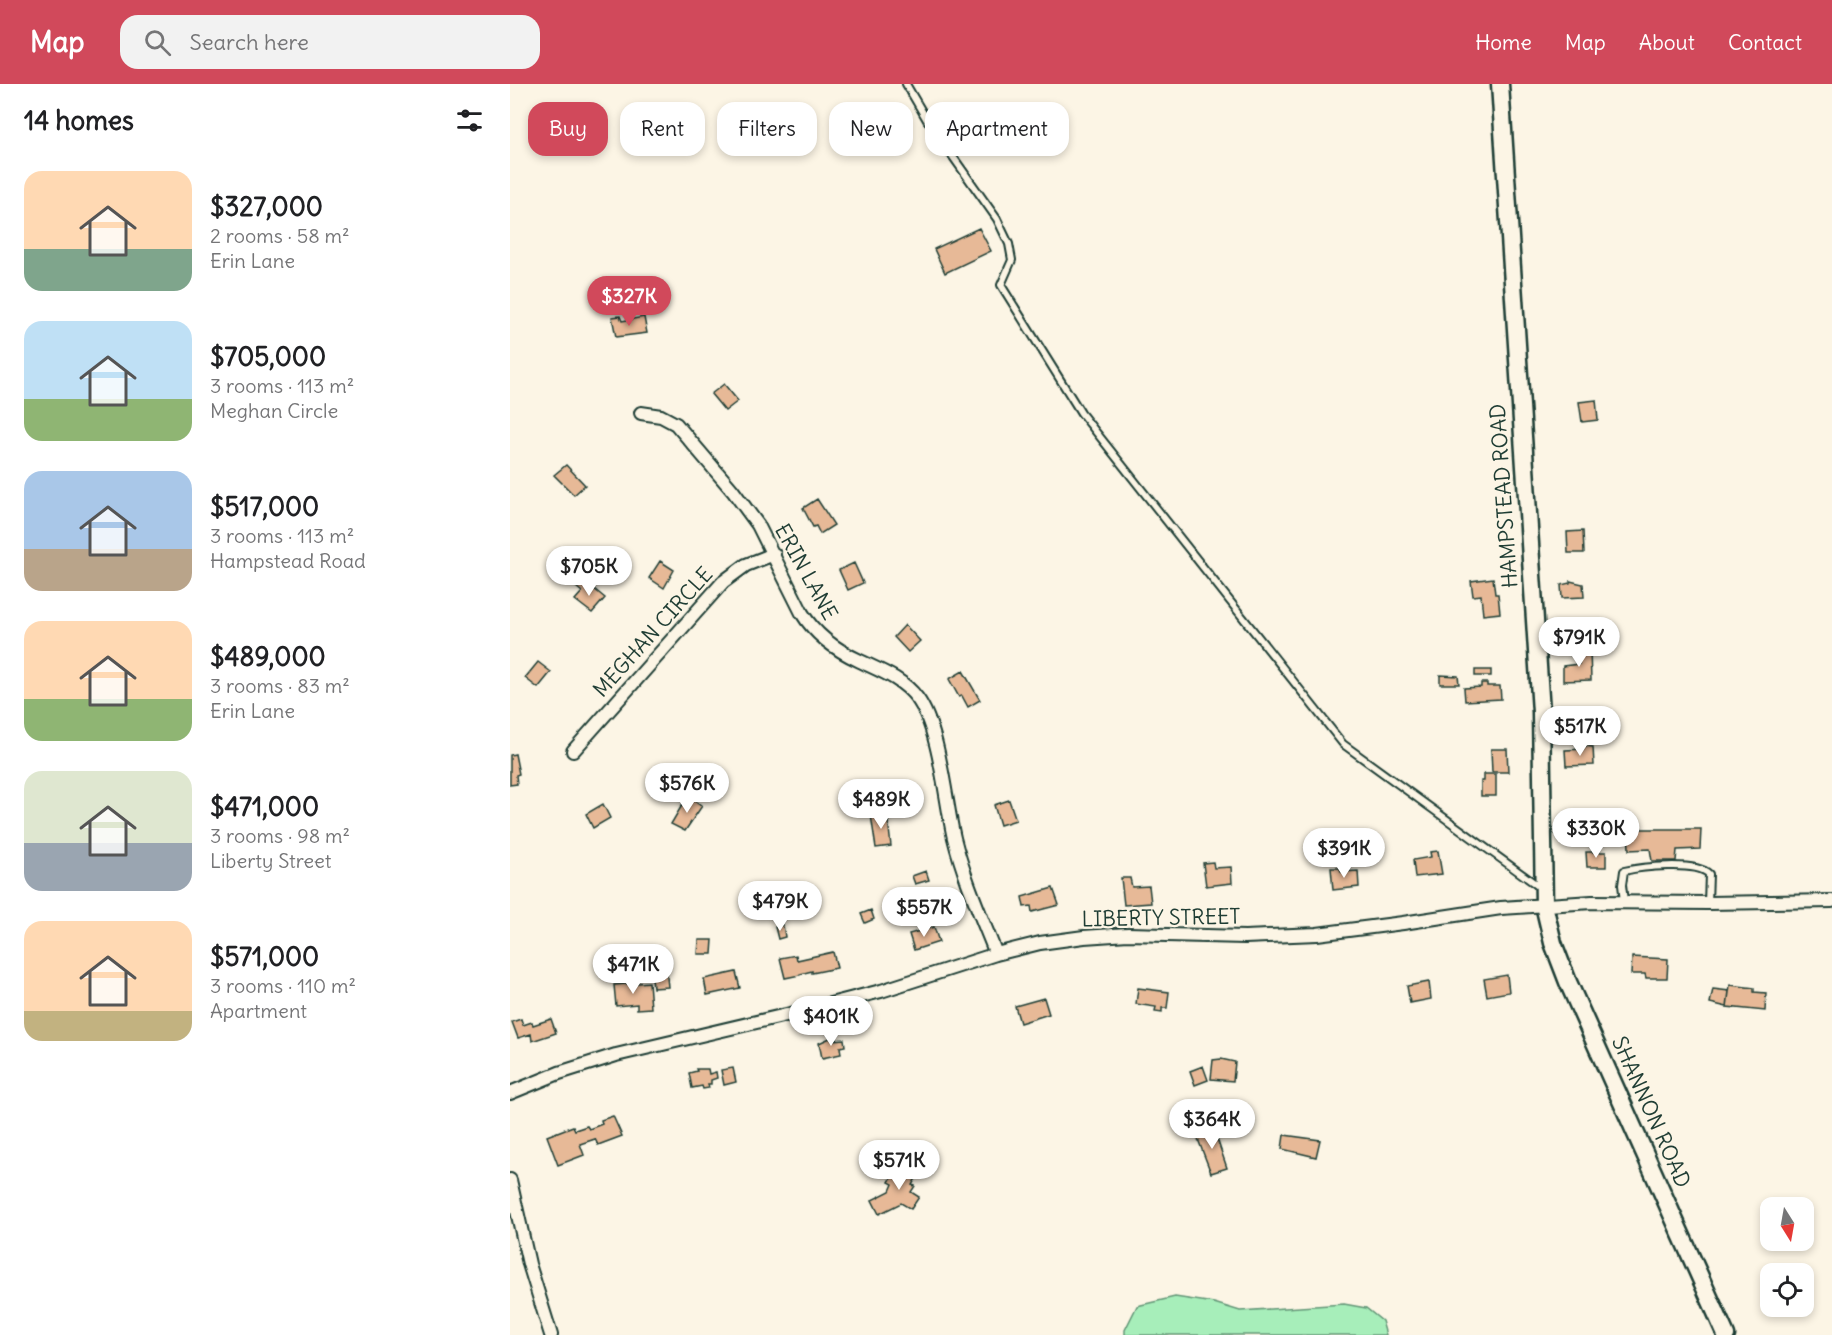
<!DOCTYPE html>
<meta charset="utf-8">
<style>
body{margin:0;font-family:Delius,sans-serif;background:#f2f2f2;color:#202124;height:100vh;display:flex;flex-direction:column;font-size:22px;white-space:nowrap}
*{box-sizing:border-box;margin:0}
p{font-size:20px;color:#757577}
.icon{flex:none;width:33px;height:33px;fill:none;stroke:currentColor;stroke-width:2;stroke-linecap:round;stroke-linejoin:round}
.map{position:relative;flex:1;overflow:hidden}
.side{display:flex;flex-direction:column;background:#fff;width:510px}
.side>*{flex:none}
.top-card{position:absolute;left:18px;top:18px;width:570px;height:54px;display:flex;gap:12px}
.needle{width:39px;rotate:169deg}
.controls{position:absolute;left:1250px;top:1113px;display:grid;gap:12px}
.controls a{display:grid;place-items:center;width:54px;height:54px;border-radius:12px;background:#fff;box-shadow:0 3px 9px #0003;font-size:30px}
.price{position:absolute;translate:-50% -51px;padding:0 14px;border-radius:21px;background:#fff;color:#222;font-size:20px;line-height:39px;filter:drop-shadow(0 2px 3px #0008)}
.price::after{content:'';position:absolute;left:50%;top:36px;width:18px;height:14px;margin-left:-9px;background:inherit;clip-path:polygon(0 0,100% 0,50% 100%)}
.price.active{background:#d1495b;color:#fff}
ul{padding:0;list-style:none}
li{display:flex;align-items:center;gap:18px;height:150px;padding:0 24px}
li span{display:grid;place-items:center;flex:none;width:168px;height:120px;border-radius:18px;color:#555}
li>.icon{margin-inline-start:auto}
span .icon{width:72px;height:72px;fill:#fffc;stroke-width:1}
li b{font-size:26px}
h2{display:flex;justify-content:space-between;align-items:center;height:72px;padding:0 24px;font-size:26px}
.pill{padding:0 21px;border-radius:18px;background:#fff;box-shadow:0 3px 9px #0003;font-size:21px;line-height:54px}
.pill.active{background:#d1495b;color:#fff}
header{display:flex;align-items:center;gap:36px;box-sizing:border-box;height:84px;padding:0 30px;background:#d1495b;color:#fff}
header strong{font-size:28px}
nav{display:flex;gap:33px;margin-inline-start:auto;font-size:21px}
.search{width:420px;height:54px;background:#f2f2f2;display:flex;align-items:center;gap:15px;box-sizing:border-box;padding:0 21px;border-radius:18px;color:#757577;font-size:22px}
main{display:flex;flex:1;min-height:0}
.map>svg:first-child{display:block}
.green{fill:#a7eeba;stroke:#639677;stroke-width:1.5}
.building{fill:#e7b997;stroke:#1f3d34;stroke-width:1.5}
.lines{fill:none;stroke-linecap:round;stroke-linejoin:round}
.lane-casing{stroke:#1f3d34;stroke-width:10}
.street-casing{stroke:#1f3d34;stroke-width:16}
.secondary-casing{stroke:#1f3d34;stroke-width:21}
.lane{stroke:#fcf5e5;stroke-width:6}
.street{stroke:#fcf5e5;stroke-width:12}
.secondary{stroke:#fcf5e5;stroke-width:16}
.labels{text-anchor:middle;stroke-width:4.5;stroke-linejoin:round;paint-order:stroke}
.street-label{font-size:21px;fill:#1f3d34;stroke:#fcf5e5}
</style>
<header>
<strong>Map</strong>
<div class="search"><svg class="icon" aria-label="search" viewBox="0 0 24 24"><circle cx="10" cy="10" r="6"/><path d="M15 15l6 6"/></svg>Search here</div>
<nav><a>Home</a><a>Map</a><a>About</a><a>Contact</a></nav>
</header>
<main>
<section class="side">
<h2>14 homes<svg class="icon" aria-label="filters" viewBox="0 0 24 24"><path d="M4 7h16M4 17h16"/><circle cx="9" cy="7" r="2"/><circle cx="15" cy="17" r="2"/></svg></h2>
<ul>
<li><span style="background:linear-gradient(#ffd9b3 65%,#7fa58c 0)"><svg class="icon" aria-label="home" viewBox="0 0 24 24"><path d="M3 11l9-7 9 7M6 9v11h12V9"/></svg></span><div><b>$327,000</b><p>2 rooms · 58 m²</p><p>Erin Lane</p></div></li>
<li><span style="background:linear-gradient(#bfe0f5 65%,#8fb573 0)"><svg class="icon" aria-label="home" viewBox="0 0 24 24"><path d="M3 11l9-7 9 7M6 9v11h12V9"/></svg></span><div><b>$705,000</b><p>3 rooms · 113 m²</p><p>Meghan Circle</p></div></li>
<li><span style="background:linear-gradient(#a9c7e8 65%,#b9a48a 0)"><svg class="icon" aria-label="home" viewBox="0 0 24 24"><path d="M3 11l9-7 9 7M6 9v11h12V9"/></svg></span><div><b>$517,000</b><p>3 rooms · 113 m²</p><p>Hampstead Road</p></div></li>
<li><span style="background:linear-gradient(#ffd9b3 65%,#8fb573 0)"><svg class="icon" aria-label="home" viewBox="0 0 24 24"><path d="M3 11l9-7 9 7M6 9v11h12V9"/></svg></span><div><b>$489,000</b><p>3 rooms · 83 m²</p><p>Erin Lane</p></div></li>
<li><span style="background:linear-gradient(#dfe7d0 60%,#9aa5b1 0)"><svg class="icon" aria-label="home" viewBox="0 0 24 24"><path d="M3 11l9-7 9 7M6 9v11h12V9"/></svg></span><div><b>$471,000</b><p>3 rooms · 98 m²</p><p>Liberty Street</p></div></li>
<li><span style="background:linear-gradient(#ffd9b3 75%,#c2b280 0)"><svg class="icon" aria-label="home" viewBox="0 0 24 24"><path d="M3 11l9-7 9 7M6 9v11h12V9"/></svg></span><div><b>$571,000</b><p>3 rooms · 110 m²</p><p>Apartment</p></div></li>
</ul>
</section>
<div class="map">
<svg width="1322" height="1251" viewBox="0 0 1322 1251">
<rect width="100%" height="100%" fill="#fcf5e5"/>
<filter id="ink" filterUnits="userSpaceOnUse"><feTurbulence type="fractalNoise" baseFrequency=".0167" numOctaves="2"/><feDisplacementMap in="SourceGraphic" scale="12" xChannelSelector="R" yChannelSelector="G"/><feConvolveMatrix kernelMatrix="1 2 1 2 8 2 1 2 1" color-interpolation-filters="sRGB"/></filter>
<g filter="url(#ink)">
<path class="green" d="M665 1213 704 1219 730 1227 834 1220 856 1224 872 1237 876 1251H615V1246L627 1222Z"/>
<path class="building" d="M469 144 481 167 435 189 424 165Z
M110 232 112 237 134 233 137 249 106 253 102 233Z
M214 300 228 317 215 327 201 310Z
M1086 316 1088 336 1072 338 1069 318Z
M56 381 75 401 64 411 44 391Z
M307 415 324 441 310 450 306 442 303 443 293 424Z
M1073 447 1074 469H1058L1057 448Z
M150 477 164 486 154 504 139 494Z
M344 479 353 499 338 506 329 486Z
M983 494 985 510H988L990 529 973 531 971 511 963 512 961 497Z
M72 495 95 514 82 529 65 516 72 508 66 503Z
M1060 497 1073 500 1074 513 1052 514 1051 501 1060 499Z
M395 541 410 557 398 568 384 553Z
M1080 566 1081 596 1053 597V582L1069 580 1068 567Z
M28 578 41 588 28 604 15 594Z
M965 586H981V592H965Z
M453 587 470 616 458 623 452 612 449 613 439 595Z
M930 591 948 592 949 600H930Z
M971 599H977V602H990L991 615 955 617 954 604 971 603Z
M1074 662 1083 663 1084 681 1056 682 1055 666 1074 665Z
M981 665H997L998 688H982Z
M5 670 9 690 6 691 7 700 0 701V671Z
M974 690H986V712H971V697H974Z
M178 711 192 722 175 747 161 740Z
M499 716 506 736 490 741 484 721Z
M93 720 100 734 83 744 76 730Z
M377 728 381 762 366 764 361 731Z
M1082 729 1081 746H1076L1075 750 1058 751 1057 745 1061 744 1060 730Z
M1118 745H1191L1190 765 1167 766 1166 777H1142L1140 765 1119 766Z
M928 767 932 790 905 793 903 776 921 773 920 768Z
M1076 768H1096V783H1077Z
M703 778 704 784 721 783 722 799 696 802 693 779Z
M821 784H830L831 788 848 787 849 803 823 806Z
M416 787 419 796 405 800 402 792Z
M611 794H620L622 803 639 802 641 819 614 821Z
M543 804 549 821 522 828 521 822 514 823 512 813Z
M361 826 364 835 355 839 351 830Z
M273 841 275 853 268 855 265 843Z
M424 843 429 858 404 866 399 850Z
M189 856H203L202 870H188Z
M323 868 327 884 302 889V887L290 890V891L275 894 270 874 286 871 287 876Z
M1122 873 1158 875 1157 894H1136L1135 890H1121Z
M156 883 158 903 143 904 141 884Z
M226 888 230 904 197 911 194 895Z
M997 891 999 908 977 912 974 895Z
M139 898 141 924 127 925V920L106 922 104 901Z
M919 898 921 915 900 919 897 902Z
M1220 901 1244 904V908L1256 909 1255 927 1217 923Z
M628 904 659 908 657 924H652V928L645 927 646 923 626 920Z
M1203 905 1219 907 1217 923 1200 919Z
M534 914 539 930 510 939 505 922Z
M11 935 13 941 22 938 23 941 41 935 46 949 22 957 21 950 8 954 2 938Z
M320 954 322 956 334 955 335 962 330 963 331 970 312 974 309 959Z
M711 975 725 978 723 997 701 995 703 976Z
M693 982 698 996 685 1001 680 987Z
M223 984 226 998 214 1001 211 986Z
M186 985H198L199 990 206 988 207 994 201 996V1000H198L199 1004 193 1005 192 1002 182 1004 179 989 187 987Z
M103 1032 112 1052 88 1061 85 1055 70 1060 74 1071 48 1081 37 1052 63 1042 65 1046 77 1042 79 1045 92 1040 91 1036Z
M703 1043 717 1084 701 1089 686 1050Z
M774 1051 810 1056 806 1073 772 1065Z
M390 1079 408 1091 402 1101 405 1102 401 1108 409 1113 401 1125 391 1119 369 1130 362 1116 380 1107 383 1100 379 1098Z"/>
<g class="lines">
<g class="lane-casing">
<path id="lane" d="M396 0 417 36 487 135 499 160 502 176 491 201 571 329 833 660 1031 804
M1114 817 1112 801 1114 787C1131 783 1186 777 1199 790L1198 819"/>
</g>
<g class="street-casing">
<path id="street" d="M131 329 151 332 166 340 223 407 248 441 292 529C306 552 326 566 350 577 371 587 393 595 407 614 430 645 435 716 444 754 454 794 471 832 486 870
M63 667 213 498 236 481 264 470
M0 1009 49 989 106 971 289 928 371 907 486 870 530 859 574 853 618 850 735 853 807 850 893 839 991 824 1082 818 1198 819 1322 817
M0 1096 19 1180 41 1251"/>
</g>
<g class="secondary-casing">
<path id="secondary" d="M990 0 1031 628 1034 821 1043 859 1058 898 1216 1251"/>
</g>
<use href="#lane" class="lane"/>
<use href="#street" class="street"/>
<use href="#secondary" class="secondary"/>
</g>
</g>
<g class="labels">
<g class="street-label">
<text transform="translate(994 412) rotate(-94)" y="7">HAMPSTEAD ROAD</text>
<text transform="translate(296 488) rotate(61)" y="7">ERIN LANE</text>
<text transform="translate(143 548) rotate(-48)" y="7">MEGHAN CIRCLE</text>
<text transform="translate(651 834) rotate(-1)" y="7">LIBERTY STREET</text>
<text transform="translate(1141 1028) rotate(66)" y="7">SHANNON ROAD</text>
</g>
</g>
</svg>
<div class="controls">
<a><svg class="needle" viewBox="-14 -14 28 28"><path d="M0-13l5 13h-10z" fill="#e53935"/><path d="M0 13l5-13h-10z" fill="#757577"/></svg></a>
<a><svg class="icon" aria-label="locate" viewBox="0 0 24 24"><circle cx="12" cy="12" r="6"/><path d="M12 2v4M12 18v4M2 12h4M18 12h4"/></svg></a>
</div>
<b class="price active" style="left:119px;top:243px">$327K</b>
<b class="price" style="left:79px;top:513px">$705K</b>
<b class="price" style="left:1069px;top:584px">$791K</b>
<b class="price" style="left:1070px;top:673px">$517K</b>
<b class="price" style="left:177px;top:730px">$576K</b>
<b class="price" style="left:371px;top:746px">$489K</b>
<b class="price" style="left:1086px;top:775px">$330K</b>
<b class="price" style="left:834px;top:795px">$391K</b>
<b class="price" style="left:270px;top:848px">$479K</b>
<b class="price" style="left:414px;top:854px">$557K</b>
<b class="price" style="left:123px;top:911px">$471K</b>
<b class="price" style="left:321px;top:963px">$401K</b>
<b class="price" style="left:702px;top:1066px">$364K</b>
<b class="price" style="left:389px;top:1107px">$571K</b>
<div class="top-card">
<a class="pill active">Buy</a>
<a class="pill">Rent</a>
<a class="pill">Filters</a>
<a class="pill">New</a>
<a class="pill">Apartment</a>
</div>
</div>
</main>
